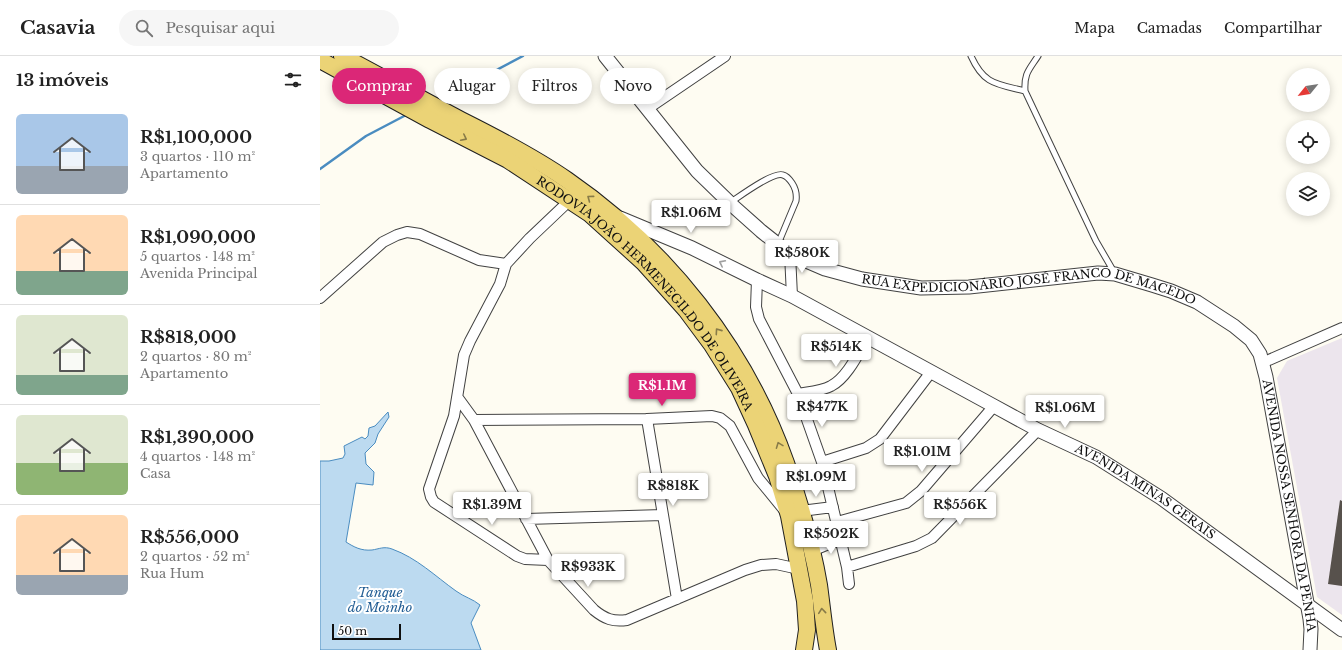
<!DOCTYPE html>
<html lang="pt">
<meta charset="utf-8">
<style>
body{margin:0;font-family:"Libre Baskerville",serif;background:#f6f6f6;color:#222;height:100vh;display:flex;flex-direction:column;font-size:15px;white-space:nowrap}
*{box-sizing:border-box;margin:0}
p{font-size:13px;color:#767676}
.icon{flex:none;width:22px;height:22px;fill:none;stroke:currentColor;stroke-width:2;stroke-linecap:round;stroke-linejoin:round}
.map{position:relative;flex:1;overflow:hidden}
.side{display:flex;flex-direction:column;background:#fff;width:320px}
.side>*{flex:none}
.banner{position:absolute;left:12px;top:12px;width:380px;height:36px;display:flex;gap:8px}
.needle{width:26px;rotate:240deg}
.buttons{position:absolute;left:966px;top:12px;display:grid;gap:8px}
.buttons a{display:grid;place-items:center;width:44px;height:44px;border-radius:50%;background:#fff;box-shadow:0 2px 10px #0003;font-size:20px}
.scale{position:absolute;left:12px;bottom:10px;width:69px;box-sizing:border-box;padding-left:4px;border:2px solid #0f0f0f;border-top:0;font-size:11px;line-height:14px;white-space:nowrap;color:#0f0f0f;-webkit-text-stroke:3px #fff;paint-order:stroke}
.price{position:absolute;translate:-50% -34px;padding:0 9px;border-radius:4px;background:#fff;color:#222;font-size:13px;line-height:26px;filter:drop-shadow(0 1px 2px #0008)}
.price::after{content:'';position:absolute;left:50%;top:24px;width:12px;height:9px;margin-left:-6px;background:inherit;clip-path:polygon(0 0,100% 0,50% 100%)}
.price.active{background:#db2777;color:#fff}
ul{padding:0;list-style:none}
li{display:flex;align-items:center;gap:12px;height:100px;padding:0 16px}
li+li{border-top:1px solid #e0e0e0}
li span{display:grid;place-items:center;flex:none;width:112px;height:80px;border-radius:6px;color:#555}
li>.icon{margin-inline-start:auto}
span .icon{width:48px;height:48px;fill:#fffc;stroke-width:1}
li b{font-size:17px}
h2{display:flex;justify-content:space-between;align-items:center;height:48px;padding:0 16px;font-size:17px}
.pill{padding:0 14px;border-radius:18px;background:#fff;box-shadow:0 2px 10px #0003;font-size:14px;line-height:36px}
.pill.active{background:#db2777;color:#fff}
header{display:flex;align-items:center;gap:24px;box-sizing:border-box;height:56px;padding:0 20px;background:#fff;border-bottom:1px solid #e0e0e0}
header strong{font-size:19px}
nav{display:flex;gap:22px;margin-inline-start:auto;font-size:14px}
.search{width:280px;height:36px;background:#f6f6f6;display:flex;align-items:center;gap:10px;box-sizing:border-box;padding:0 14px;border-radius:22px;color:#767676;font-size:15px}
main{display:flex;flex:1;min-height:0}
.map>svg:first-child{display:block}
.industrial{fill:#ece5ed}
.water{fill:#bcdaf0;stroke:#4a8cc0}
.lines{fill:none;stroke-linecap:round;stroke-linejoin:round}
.stream{stroke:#4a8cc0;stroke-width:2.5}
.building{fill:#57514c}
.service-casing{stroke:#424242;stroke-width:7}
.minor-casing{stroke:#424242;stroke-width:12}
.tertiary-casing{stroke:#424242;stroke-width:15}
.primary-casing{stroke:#202020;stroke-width:18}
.service{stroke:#fff;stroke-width:5}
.minor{stroke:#fff;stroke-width:10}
.tertiary{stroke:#fff;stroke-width:13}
.primary{stroke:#ebd376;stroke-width:16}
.oneway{stroke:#887b48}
.oneway2{stroke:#9f9f9f}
.labels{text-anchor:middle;stroke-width:4;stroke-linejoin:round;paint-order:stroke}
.street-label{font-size:12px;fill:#0f0f0f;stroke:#fff}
.water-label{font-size:13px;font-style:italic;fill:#245f95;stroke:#fff}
</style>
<header>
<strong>Casavia</strong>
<div class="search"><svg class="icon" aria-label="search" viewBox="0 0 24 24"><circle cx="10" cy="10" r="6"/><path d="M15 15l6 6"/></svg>Pesquisar aqui</div>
<nav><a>Mapa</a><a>Camadas</a><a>Compartilhar</a></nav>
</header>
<main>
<section class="side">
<h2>13 imóveis<svg class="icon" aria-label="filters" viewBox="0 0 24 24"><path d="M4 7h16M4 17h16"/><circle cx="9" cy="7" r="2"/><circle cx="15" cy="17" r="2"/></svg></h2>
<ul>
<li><span style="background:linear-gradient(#a9c7e8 65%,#9aa5b1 0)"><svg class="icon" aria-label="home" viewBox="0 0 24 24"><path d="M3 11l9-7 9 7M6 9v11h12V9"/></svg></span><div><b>R$1,100,000</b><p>3 quartos · 110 m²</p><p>Apartamento</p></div></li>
<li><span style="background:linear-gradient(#ffd9b3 70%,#7fa58c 0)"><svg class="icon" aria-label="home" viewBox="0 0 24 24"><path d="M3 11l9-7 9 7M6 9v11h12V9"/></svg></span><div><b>R$1,090,000</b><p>5 quartos · 148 m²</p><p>Avenida Principal</p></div></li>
<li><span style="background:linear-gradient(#dfe7d0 75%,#7fa58c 0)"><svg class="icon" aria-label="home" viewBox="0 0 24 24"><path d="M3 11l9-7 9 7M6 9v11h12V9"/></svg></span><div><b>R$818,000</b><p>2 quartos · 80 m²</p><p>Apartamento</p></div></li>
<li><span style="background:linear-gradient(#dfe7d0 60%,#8fb573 0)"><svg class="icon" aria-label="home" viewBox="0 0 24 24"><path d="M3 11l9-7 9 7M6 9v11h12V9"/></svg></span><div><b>R$1,390,000</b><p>4 quartos · 148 m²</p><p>Casa</p></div></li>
<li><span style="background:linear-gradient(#ffd9b3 75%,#9aa5b1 0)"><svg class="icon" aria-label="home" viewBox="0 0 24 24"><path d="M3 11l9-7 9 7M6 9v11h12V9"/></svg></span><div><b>R$556,000</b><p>2 quartos · 52 m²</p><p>Rua Hum</p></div></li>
</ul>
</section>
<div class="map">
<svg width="1022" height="594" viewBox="0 0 1022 594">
<rect width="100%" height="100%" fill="#fefcf2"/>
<path class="industrial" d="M1022 282V559L997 541 957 322 967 305Z"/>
<path class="water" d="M68 356 69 361 58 378 55 387 45 397 46 408 54 416 53 429 36 427 26 486C34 491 41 495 52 494 59 493 64 490 72 493 97 502 115 520 136 535 144 541 153 543 160 549L151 567 161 594H0V405H9L23 402 25 398 24 390 42 381 45 383 48 380 49 372 55 370Z"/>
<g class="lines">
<path class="stream" d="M123 42 203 0
M0 113 46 80 88 58"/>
</g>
<path class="building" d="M1020 444 1022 445V530L1008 528Z"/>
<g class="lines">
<g class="service-casing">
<path id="service" d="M651 0C664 29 677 28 705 35
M718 0C709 14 704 17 705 35L776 185 794 216
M411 146C420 140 454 115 463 119 467 120 470 124 472 127 476 133 477 138 476 145L458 188"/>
</g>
<g class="minor-casing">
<path id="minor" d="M327 53 405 0
M470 198 472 240
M437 224 436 251 439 263 478 338 502 406 527 511 529 528
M0 242 63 186 77 179 87 176 100 178 159 204 186 208
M942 307 1022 272
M478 338C489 336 502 335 511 330 527 322 539 296 548 281
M138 342 154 364 228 504 274 554C285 563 293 566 307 564L425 514 441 509 456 508 479 513
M327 363 357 543
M154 364 327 363 392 360 400 362 410 370 438 422 465 455
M502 406 546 392 560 383 611 316
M481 455 513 451
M206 463 343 459
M517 466 586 447 601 435 674 350
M492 495 521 483
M228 504 205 503 197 500 114 446 111 441 109 433 134 360 144 299 150 285 180 228 186 208 210 182 250 144
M527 511 596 490 612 482 718 374"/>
</g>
<g class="tertiary-casing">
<g id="tertiary">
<path id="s1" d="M285 0 377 115 413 150 441 175 470 198 505 213 542 223 601 232 649 231 778 217 795 218 832 229 851 235 877 246 914 270 931 284 940 298 946 321 990 563 991 573 990 594"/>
<path id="s2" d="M300 162 372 192 437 224 472 240 674 350 718 374 776 401 841 442 1022 574"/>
</g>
</g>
<g class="primary-casing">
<g id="primary">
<path d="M22 0C62 21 101 43 141 64 177 82 214 101 247 124 347 193 426 293 466 407 480 447 492 488 499 529 502 551 504 573 508 594"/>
<path id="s3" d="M0 4 110 64 188 104 270 158 323 206 366 254 392 289 419 332 436 369 457 420 469 460 485 545 487 574 484 594"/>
</g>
</g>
<use href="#service" class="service"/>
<use href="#minor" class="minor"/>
<use href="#tertiary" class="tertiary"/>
<use href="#primary" class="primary"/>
</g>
<defs><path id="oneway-chevron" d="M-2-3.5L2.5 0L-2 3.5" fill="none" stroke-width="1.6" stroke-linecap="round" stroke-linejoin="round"/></defs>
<g class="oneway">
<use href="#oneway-chevron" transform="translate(144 82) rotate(27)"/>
<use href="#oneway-chevron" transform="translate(270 142) rotate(-143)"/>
<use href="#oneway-chevron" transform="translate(398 275) rotate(-125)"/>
<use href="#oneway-chevron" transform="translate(459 389) rotate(-111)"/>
<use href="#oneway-chevron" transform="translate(502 555) rotate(-96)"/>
</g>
<use class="oneway2" href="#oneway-chevron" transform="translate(402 207) rotate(-153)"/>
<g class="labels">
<g class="street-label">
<text dy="4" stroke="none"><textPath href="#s1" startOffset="518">RUA EXPEDICIONÁRIO JOSÉ FRANCO DE MACEDO</textPath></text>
<text dy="4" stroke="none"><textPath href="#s3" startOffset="407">RODOVIA JOÃO HERMENEGILDO DE OLIVEIRA</textPath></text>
<text dy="4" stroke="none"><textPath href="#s2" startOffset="593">AVENIDA MINAS GERAIS</textPath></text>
<text dy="4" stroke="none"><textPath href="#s1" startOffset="927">AVENIDA NOSSA SENHORA DA PENHA</textPath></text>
</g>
<g class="water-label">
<text x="60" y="541">Tanque<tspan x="60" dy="15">do Moinho</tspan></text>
</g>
</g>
</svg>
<div class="buttons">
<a><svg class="needle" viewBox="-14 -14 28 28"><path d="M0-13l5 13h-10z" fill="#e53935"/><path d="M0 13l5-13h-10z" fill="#767676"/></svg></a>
<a><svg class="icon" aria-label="locate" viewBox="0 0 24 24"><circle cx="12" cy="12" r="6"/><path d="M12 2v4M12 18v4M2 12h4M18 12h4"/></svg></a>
<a><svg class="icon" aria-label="layers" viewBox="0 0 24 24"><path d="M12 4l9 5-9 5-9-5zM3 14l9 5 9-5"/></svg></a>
</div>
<div class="scale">50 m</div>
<b class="price" style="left:371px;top:178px">R$1.06M</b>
<b class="price" style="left:482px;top:218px">R$580K</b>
<b class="price" style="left:516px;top:312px">R$514K</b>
<b class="price active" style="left:342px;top:351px">R$1.1M</b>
<b class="price" style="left:502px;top:372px">R$477K</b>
<b class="price" style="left:745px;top:373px">R$1.06M</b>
<b class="price" style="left:602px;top:417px">R$1.01M</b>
<b class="price" style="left:496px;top:442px">R$1.09M</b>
<b class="price" style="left:353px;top:451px">R$818K</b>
<b class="price" style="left:172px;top:470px">R$1.39M</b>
<b class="price" style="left:640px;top:470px">R$556K</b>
<b class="price" style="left:511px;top:499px">R$502K</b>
<b class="price" style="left:268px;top:532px">R$933K</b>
<div class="banner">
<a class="pill active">Comprar</a>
<a class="pill">Alugar</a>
<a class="pill">Filtros</a>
<a class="pill">Novo</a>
</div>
</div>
</main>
